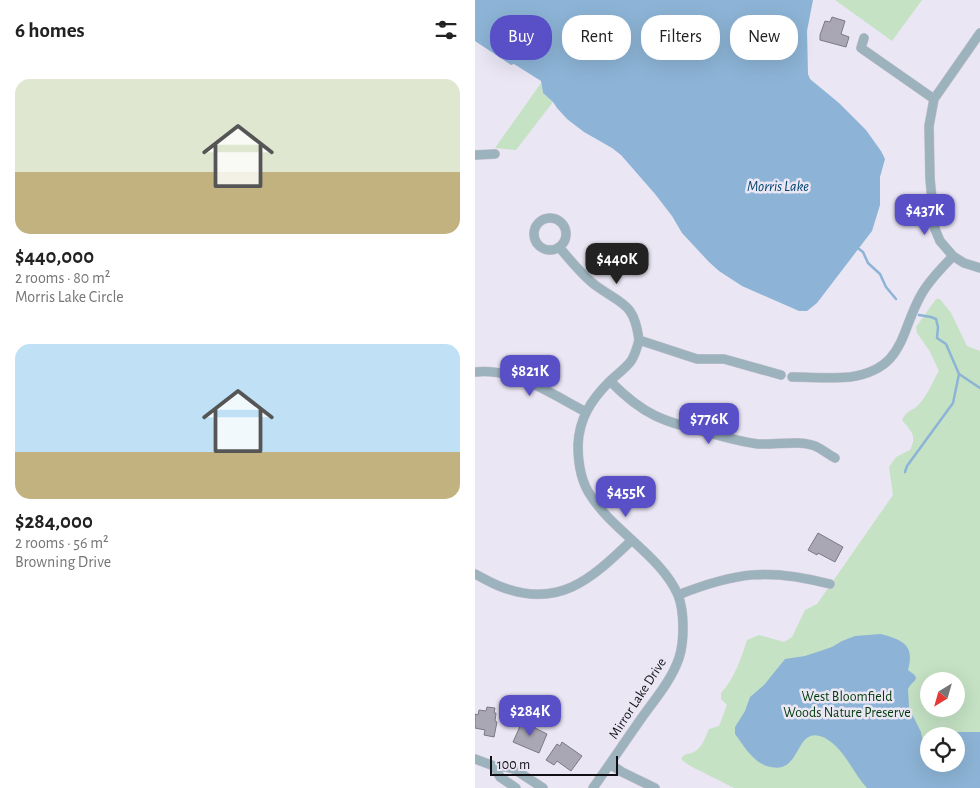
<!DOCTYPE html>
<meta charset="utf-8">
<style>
body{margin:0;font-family:"Alegreya Sans",sans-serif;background:#f2f2f2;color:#222;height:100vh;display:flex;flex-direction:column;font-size:19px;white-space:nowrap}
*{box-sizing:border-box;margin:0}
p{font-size:16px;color:#767676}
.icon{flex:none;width:28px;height:28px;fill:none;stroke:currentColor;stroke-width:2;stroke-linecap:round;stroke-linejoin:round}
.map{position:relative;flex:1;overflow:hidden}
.side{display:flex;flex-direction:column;background:#fff;width:475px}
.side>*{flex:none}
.top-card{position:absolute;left:15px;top:15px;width:415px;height:45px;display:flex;gap:10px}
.needle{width:32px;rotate:217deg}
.tools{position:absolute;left:445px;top:672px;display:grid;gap:10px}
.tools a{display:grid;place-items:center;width:45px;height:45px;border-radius:50%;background:#fff;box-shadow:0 5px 20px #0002;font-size:25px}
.scale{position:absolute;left:15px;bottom:12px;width:128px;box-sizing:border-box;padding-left:5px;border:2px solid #111015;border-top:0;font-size:14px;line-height:18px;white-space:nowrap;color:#111015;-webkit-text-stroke:4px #eae6f4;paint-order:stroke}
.price{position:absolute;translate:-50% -42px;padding:0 11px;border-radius:10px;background:#5950c8;color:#fff;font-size:16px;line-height:32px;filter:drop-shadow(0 1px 2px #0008)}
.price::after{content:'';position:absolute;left:50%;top:30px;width:15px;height:11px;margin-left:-8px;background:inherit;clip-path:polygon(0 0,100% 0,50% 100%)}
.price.selected{background:#222;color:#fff}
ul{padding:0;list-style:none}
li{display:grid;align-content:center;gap:10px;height:265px;padding:0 15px}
li span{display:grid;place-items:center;height:155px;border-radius:15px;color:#555}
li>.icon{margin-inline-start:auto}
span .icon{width:90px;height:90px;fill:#fffc;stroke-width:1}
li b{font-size:21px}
h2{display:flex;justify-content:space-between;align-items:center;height:60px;padding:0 15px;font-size:21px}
.chip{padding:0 18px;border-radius:20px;background:#fff;box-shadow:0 5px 20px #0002;font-size:18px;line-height:45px}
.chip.selected{background:#5950c8;color:#fff}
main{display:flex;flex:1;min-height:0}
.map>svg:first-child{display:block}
.green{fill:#c5e2c4;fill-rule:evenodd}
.water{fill:#8db4d6;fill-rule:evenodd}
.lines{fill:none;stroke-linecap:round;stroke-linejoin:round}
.stream{stroke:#8db4d6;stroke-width:2.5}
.building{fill:#aaa7b4;stroke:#7c7985}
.minor-casing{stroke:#c7c4d0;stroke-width:10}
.minor{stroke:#9cb2bd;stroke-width:9}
.labels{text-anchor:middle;stroke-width:5;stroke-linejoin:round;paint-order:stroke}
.park-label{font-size:14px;fill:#023b0a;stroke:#eae6f4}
.street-label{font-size:14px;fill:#111015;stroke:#eae6f4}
.water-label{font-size:15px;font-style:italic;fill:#00446f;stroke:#eae6f4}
</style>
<main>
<section class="side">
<h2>6 homes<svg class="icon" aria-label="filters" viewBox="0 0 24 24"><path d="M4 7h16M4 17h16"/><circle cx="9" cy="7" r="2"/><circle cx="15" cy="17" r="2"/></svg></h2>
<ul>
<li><span style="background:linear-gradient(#dfe7d0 60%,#c2b280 0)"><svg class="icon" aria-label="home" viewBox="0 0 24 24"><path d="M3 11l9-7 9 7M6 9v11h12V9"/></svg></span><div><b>$440,000</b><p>2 rooms · 80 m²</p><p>Morris Lake Circle</p></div></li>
<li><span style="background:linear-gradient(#bfe0f5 70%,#c2b280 0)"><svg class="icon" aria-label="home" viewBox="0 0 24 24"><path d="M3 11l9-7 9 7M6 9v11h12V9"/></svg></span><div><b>$284,000</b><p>2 rooms · 56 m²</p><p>Browning Drive</p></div></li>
</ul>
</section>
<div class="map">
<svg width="505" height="788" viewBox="0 0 505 788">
<rect width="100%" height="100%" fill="#eae6f4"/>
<path class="green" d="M360 0H447L417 41Z
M66 83 68 93 78 102 41 150 20 148Z
M461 299H465L476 313 492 346 505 351V788H259L217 767 208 761 206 758 211 754C226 753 229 740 234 729L244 726 252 705 246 699V693C259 679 266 659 272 640L284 635 309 642 317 637 330 610 342 604 418 495 414 467 421 457 435 450C442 436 437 432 427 420 433 408 438 412 445 403 454 393 457 382 464 371L454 350 442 333 441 327ZM454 681H481V709H454ZM454 736H481V764H454Z"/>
<path class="water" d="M0 0H338L332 31 333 74 335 79 364 103 391 130 406 151 410 159 405 177V205L397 231 342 303 332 311H324L267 286 244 271 234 262 207 233 197 216 180 194 146 155 137 148 109 132 92 119 82 108 78 102 68 93 66 81 39 64 36 65 0 41ZM26 32C37 35 47 49 43 59L37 58 17 42 16 38 22 33Z
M406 634C428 640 440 645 433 670 448 680 438 679 433 689L434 708 446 732 449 748 454 752V764H481V736H473L482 732H505V788H392C377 772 370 749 350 738 319 723 328 774 296 767 290 766 284 763 279 758 272 752 266 742 260 734V727L270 711 275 697 289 685 310 659 330 656 357 647 367 641 380 636Z"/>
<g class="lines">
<path class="stream" d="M384 249 388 252 393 263 405 274 411 287 421 299
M444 315 456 317 461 319 463 327 462 338 471 344 484 374 505 388
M430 472 432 466 478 403 484 374"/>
</g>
<path class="building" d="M357 17 370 21 366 34 374 37 371 47 345 40V35L350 21 355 22Z
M343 533 368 547 360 562 343 553 342 555 333 550Z
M12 707 20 708 19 713H21L20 721 22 722 19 737 9 735 10 730 0 728V714L3 715 4 710 11 711Z
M55 721 61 724 60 728 72 734 64 753 38 742 47 722 53 725Z
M87 742 107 756 96 771 82 761 79 765 71 760 82 744 85 746Z"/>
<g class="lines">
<g class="minor-casing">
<path id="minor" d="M389 38 386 48 459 99
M0 155 20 154
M59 234a16 16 0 1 1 32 0a16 16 0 1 1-32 0Z
M84 247C96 261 106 274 120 285 147 305 159 302 164 340
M478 256 489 263 505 268
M0 372C39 367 78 395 111 412
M317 377C336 377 356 379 375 377 430 369 425 332 446 295 454 280 467 268 478 256L465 241 460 229 455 179 454 126 459 99 505 33
M135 381C169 416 188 421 234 433 250 437 266 442 283 444 301 445 323 440 340 446 347 449 354 455 360 458
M0 574C8 578 16 583 24 586 84 610 116 579 157 540
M203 595C261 572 294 568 355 584
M0 759 19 766 31 767 39 769 68 788
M135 764 147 772 180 788
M19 766 25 777 41 788
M118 788C135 764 151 740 168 716 181 698 197 679 204 658 207 649 208 638 208 628 208 618 207 605 203 595 187 557 138 531 116 496 106 482 103 462 103 445 104 419 116 400 134 382 141 375 150 369 156 361 160 355 162 348 164 340L222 359H249L306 375"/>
</g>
<use href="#minor" class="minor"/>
</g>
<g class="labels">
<g class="park-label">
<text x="372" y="701">West Bloomfield<tspan x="372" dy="16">Woods Nature Preserve</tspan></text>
</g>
<g class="street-label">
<text transform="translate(162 698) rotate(-57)" y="5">Mirror Lake Drive</text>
</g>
<g class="water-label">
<text x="303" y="191">Morris Lake</text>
</g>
</g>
</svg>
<div class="tools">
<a><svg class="needle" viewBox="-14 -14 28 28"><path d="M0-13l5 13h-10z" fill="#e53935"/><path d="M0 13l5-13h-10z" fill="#767676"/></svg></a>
<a><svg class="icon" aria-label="locate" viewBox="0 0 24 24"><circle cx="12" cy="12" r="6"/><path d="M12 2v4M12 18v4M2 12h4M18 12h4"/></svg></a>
</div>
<div class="scale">100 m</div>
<b class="price" style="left:450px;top:236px">$437K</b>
<b class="price selected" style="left:142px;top:285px">$440K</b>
<b class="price" style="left:55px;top:397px">$821K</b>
<b class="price" style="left:234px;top:445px">$776K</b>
<b class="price" style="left:151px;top:518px">$455K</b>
<b class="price" style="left:55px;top:737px">$284K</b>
<div class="top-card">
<a class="chip selected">Buy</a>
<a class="chip">Rent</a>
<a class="chip">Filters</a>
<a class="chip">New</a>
</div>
</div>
</main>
